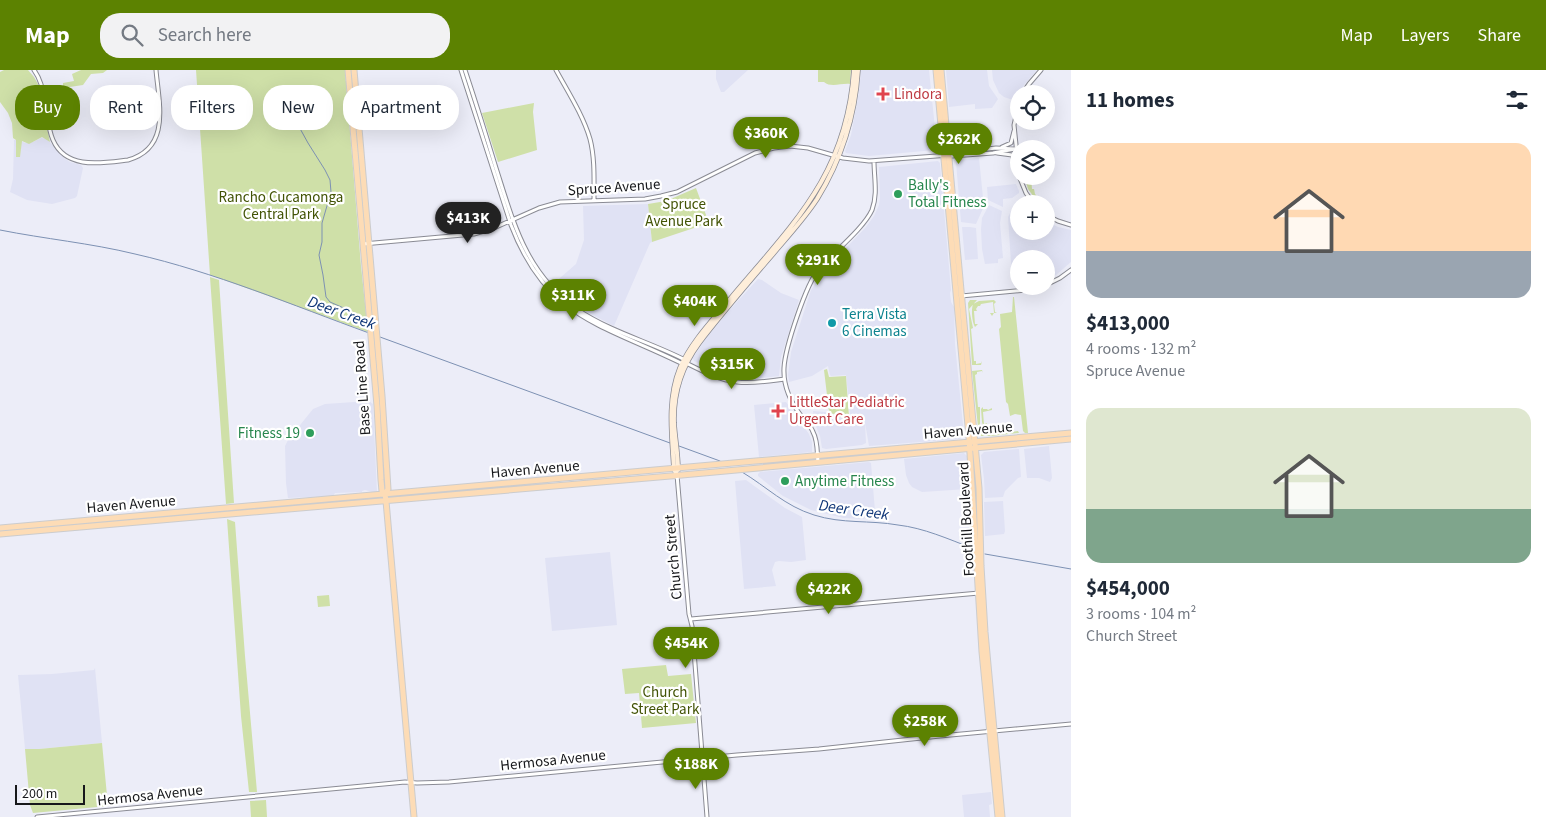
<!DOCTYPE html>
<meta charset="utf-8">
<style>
body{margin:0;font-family:"Source Sans 3",sans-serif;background:#f2f2f3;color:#1f2937;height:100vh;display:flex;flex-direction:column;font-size:19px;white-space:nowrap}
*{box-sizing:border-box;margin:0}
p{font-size:16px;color:#747a83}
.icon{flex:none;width:28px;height:28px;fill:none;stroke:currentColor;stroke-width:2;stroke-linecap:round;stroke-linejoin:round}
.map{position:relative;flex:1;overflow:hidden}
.panel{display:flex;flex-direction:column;background:#fff;width:475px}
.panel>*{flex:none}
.guide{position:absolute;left:15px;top:15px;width:475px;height:45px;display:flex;gap:10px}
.tools{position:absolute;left:1010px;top:15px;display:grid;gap:10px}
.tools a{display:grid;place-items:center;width:45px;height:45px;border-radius:50%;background:#fff;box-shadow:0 5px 20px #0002;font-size:25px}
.scale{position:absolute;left:15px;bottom:12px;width:70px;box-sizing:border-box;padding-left:5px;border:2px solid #17181b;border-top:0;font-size:14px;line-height:18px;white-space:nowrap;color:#17181b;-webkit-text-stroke:4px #fff;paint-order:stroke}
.price{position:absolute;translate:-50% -42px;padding:0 11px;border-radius:18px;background:#5c8201;color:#fff;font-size:16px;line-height:32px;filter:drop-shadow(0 1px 2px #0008)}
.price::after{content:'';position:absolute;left:50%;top:30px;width:15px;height:11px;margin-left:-8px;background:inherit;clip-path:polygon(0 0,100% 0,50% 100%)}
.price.selected{background:#222;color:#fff}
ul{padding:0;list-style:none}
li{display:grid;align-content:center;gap:10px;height:265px;padding:0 15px}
li span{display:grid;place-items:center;height:155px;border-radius:15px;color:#555}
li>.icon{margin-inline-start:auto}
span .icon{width:90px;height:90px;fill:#fffc;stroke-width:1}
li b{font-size:21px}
h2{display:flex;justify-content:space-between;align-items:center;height:60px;padding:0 15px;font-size:21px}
.pill{padding:0 18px;border-radius:20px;background:#fff;box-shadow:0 5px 20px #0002;font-size:18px;line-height:45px}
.pill.selected{background:#5c8201;color:#fff}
header{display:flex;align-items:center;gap:30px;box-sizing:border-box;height:70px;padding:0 25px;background:#5c8201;color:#fff}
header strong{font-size:24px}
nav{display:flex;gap:28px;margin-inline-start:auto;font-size:18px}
.search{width:350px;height:45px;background:#f2f2f3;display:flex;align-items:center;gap:12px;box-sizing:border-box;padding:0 18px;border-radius:20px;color:#747a83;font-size:19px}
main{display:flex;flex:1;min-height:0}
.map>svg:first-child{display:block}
.built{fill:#e0e2f4}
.green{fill:#cfe0a8}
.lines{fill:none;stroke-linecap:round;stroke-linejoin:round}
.stream{stroke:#7d91b3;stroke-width:1}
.tertiary-casing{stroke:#8a8b94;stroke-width:5}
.secondary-casing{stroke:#8a8b94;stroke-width:5.5}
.primary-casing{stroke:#cccccd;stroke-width:7}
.tertiary{stroke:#fff;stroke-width:3}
.secondary{stroke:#feeeda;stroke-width:4}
.primary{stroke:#fddcb6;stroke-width:5}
.health-dot{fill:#e0444e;stroke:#fff;stroke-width:2}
.leisure-dot{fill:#2e9e5b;stroke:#fff;stroke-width:2}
.culture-dot{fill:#0f9aa8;stroke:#fff;stroke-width:2}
.labels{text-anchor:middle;stroke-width:4.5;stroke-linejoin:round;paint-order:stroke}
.health-label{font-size:15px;fill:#be3a42;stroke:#fff;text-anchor:start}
.leisure-label{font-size:15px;fill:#27864d;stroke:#fff;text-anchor:start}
.street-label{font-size:15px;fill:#17181b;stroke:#fff}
.park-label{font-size:15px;fill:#425305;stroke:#fff}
.culture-label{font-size:15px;fill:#0d838f;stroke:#fff;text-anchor:start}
.water-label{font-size:16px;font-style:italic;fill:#0e3577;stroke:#fff}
</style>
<header>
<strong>Map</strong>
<div class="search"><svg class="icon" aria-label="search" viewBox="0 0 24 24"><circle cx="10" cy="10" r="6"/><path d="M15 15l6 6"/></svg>Search here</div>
<nav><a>Map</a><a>Layers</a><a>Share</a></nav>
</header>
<main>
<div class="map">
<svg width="1071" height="747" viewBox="0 0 1071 747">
<rect width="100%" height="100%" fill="#ecedf8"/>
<path class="built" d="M716 0H748L724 22H721L716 9Z
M861 0H929L937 78 935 80 869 86 846 83 845 81 851 65 859 22Z
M946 0H987L989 16 998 29 992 38 975 39V34L949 37Z
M992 0H1037L1024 15 1016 31 1004 27 999 23 993 10Z
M41 68 47 69 64 88 70 92 81 95 83 98 77 126 75 128 52 134 27 130 10 122 13 109 14 70H19L25 73 33 72Z
M979 88 983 128 985 134 976 154 961 152 956 92 957 90Z
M938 91 940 93 951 220 950 223 951 232 954 237 955 274 964 365 960 369 869 376 865 353 866 373 862 375 826 379 822 378 820 366 815 354 813 341 825 342 845 349 848 352 851 353 846 305 831 306 830 305 828 296 812 306 789 312 788 305 791 282 811 220 823 202 866 157 874 146 879 135 880 128 879 97Z
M1016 114 1019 121V123L1012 128 1003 129V137L988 130 987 117Z
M1023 129 1028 134H1019V161H1046V151L1058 157 1071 160V192L1056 205 1046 209V189H1019V216L1015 217 1013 214 1012 208 1008 147 1014 135Z
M648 134 652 172 650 173 614 256 581 239 553 214 576 194 584 170 583 136Z
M989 135 1002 141 1000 153 1003 188 998 189V193L985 194 982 179 981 159 982 148Z
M962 157H970L976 158 978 189 965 190Z
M758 209 762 210 781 223 799 230 781 287 779 306 754 309H743L730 306 694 291 693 288 707 267 735 234Z
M369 331 373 334 377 422H372L365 420 362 421V422L335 423 333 426 288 428 286 413 285 376 288 370 313 339 325 334Z
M786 332 809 364 812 372V382L759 387 754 335Z
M1049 376 1052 408 1050 412 1039 408H1027L1024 379Z
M1019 379 1021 407 1018 408 1005 421 1003 427 985 428 984 409 981 385 984 382Z
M964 383 967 386V419L922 422 912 417 909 413 906 405 904 389Z
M869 392 871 393 875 441 872 447 862 449 843 448 811 440 783 426 758 406V404L760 402Z
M746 410 785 438 802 447 806 490 791 492 779 491 775 492 772 500 776 516 744 519 735 411Z
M1003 431 1005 461 1004 464 985 466 984 432Z
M610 482 617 555 552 561 545 488Z
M95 598 102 673 39 679H25L18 605 52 604 94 600Z
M991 722 992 734 989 735 990 747H964L962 725Z"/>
<path class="green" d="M4 0H28L34 7 38 14 50 72 42 67 29 74 22 71 20 87H16V70L13 68 12 53 8 43 0 32V2Z
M81 0H107L103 3 91 4 83 15 63 18V13L74 11 72 4Z
M196 0H345L361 196 368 262 210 205Z
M818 0H851L850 14C841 13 831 18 824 12H818Z
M534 33 533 42 537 80 498 92 482 43Z
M1024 106H1031L1032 119H1034L1035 124 1044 134H1039L1028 119Z
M696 118 709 153 652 172 648 134 666 131Z
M210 207 219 210 234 433 226 434Z
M1013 227H1014L1028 363H1025L1023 361 1021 345 1015 344 1010 346 1008 334 1006 332 999 259 1001 257 1000 244 1012 242Z
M970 230H977L969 239 973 258 971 259 974 291H976V294L981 293 982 291 981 295H972L968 233Z
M994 230 996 232 994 234 995 242 997 243H994L992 246 990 243H994L993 232 981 234 980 236H978L976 239 977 241H974L975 254H980H978L975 257C972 252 971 240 973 234L979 231Z
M827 299 829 307 846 306 849 347H840L829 342 824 300Z
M982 300 983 303 982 301 977 302V304L975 305 978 337H980V357L989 365 1018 361 1019 363 991 366H979L972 301Z
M992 336V340L983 342 984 354 987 353 986 356 990 361 1004 359 1005 358H1007L1006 361 989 363 984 359 982 352 981 339 983 337V339H987L988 340 992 338Z
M227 449 235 452 245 586 257 722H249L241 646Z
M329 525 330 536 318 537 317 526Z
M666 595 668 606 691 604 696 653 642 658 639 623 625 624 622 599Z
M102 673 108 736 33 743 30 735 25 679H39Z
M266 730 267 747H251L250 731Z"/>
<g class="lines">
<path class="stream" d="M292 44 308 73 325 100 330 110 331 122 322 153V172L319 185 323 205 326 227 330 232 346 239 353 247 360 248
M0 160C45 169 90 173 135 184 214 202 292 235 369 263
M380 267 670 373
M679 376 720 391
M742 402C767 417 785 436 814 445 842 454 870 450 898 455 924 458 948 469 972 478
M985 484 1071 499"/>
<g class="tertiary-casing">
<path id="tertiary" d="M34 0C42 11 43 23 46 36 48 47 48 59 53 70 66 100 102 93 128 90 171 78 159 34 156 0
M461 0 511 155C547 249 602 254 683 294L686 293C702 301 719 310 737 312 753 314 769 311 784 309
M465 0C476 33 486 65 496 98 514 154 526 204 578 240 611 262 650 272 685 290
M556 0C568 22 583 45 590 69 595 88 594 110 594 130
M1022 24 1029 14 1041 0
M1019 33 1014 55 1019 104
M1002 77 1011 73 1014 61
M997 83 1012 85 1016 95
M950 85 952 86 993 83 1015 79
M1019 106 1026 123 1034 134
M1046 145 1058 151 1071 155
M363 174 474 164 494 158 539 138 560 132 645 129 661 126 677 122 755 83 774 78 790 76 808 78 843 88 869 91 950 85 954 83 996 78 1016 79
M1046 215 1060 208 1071 200
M961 226 1026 220 1043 216
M818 392C817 382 818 371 813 362 811 356 806 352 802 347 791 333 783 317 784 298 785 278 806 214 819 199 833 183 864 158 872 140 878 124 874 108 874 91
M677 405 689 544 692 556 707 747
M691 549 979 523
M37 747 405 712 417 713 449 712 737 685 819 679 940 666 1071 654"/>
</g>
<g class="secondary-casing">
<path id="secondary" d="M678 400C678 384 675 369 674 353 673 324 682 296 699 273 722 243 747 214 772 185 787 167 804 149 817 129 841 90 855 46 858 0
M677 405 674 399C672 365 667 330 680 298 692 271 713 250 731 228 794 153 847 104 854 0"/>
</g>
<g class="primary-casing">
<path id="primary" d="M348 0 377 336 381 410 382 421 385 424
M354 0 382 326 388 419 385 424 386 431 414 747
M936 0 969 367 982 582 998 747
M941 0 979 418 981 496 985 562 1002 747
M0 458 1071 363
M0 464 682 405 1071 369"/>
</g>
<use href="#tertiary" class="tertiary"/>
<use href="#secondary" class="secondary"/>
<use href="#primary" class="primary"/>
</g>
<g class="health-dot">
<path d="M880.5 16.5h5v5h5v5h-5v5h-5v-5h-5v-5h5z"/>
<path d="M775.5 333.5h5v5h5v5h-5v5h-5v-5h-5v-5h5z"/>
</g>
<g class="leisure-dot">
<circle cx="898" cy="124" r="5"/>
<circle cx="310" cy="363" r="5"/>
<circle cx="785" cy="411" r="5"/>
</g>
<circle class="culture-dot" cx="832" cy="253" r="5"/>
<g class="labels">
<g class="health-label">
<text x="894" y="29">Lindora</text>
<text x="789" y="337">LittleStar Pediatric<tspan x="789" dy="17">Urgent Care</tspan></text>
</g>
<g class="leisure-label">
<text x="908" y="120">Bally's<tspan x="908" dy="17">Total Fitness</tspan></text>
<text x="300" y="368" text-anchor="end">Fitness 19</text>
<text x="795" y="416">Anytime Fitness</text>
</g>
<g class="street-label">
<text transform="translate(614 117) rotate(-4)" y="5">Spruce Avenue</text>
<text transform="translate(362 318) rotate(-94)" y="5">Base Line Road</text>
<text transform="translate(968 360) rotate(-5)" y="5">Haven Avenue</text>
<text transform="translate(535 399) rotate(-5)" y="5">Haven Avenue</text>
<text transform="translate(131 434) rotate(-5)" y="5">Haven Avenue</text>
<text transform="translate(966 449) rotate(-93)" y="5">Foothill Boulevard</text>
<text transform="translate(673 487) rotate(-95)" y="5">Church Street</text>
<text transform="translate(553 690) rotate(-6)" y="5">Hermosa Avenue</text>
<text transform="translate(150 725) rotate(-6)" y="5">Hermosa Avenue</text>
</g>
<g class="park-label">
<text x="281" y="132">Rancho Cucamonga<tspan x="281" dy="17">Central Park</tspan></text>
<text x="684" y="139">Spruce<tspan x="684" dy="17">Avenue Park</tspan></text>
<text x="665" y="627">Church<tspan x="665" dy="17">Street Park</tspan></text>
</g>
<g class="culture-label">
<text x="842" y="249">Terra Vista<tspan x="842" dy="17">6 Cinemas</tspan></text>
</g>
<g class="water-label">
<text transform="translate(342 242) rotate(20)" y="6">Deer Creek</text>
<text transform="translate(854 439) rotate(8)" y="6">Deer Creek</text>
</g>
</g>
</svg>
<div class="tools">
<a><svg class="icon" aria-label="locate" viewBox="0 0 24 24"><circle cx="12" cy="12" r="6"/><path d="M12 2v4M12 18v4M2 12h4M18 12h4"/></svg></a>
<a><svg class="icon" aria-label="layers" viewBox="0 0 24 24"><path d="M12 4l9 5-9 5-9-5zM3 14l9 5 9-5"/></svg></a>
<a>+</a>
<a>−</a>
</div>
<div class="scale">200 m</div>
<b class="price" style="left:766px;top:89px">$360K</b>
<b class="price" style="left:959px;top:95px">$262K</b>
<b class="price selected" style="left:468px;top:174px">$413K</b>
<b class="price" style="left:818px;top:216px">$291K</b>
<b class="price" style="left:573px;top:251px">$311K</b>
<b class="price" style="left:695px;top:257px">$404K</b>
<b class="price" style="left:732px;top:320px">$315K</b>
<b class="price" style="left:829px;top:545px">$422K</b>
<b class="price" style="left:686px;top:599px">$454K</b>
<b class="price" style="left:925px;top:677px">$258K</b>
<b class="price" style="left:696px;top:720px">$188K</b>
<div class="guide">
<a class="pill selected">Buy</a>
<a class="pill">Rent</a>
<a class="pill">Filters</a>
<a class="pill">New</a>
<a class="pill">Apartment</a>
</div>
</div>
<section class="panel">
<h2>11 homes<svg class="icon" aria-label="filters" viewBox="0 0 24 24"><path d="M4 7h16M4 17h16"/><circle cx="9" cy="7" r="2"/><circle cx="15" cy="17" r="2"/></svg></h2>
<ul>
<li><span style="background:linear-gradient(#ffd9b3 70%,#9aa5b1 0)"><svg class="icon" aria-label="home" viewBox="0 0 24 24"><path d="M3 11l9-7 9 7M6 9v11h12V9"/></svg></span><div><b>$413,000</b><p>4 rooms · 132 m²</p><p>Spruce Avenue</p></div></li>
<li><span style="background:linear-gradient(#dfe7d0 65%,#7fa58c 0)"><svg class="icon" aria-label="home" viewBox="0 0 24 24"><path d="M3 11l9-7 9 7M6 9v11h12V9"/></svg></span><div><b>$454,000</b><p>3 rooms · 104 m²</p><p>Church Street</p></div></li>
</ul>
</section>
</main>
